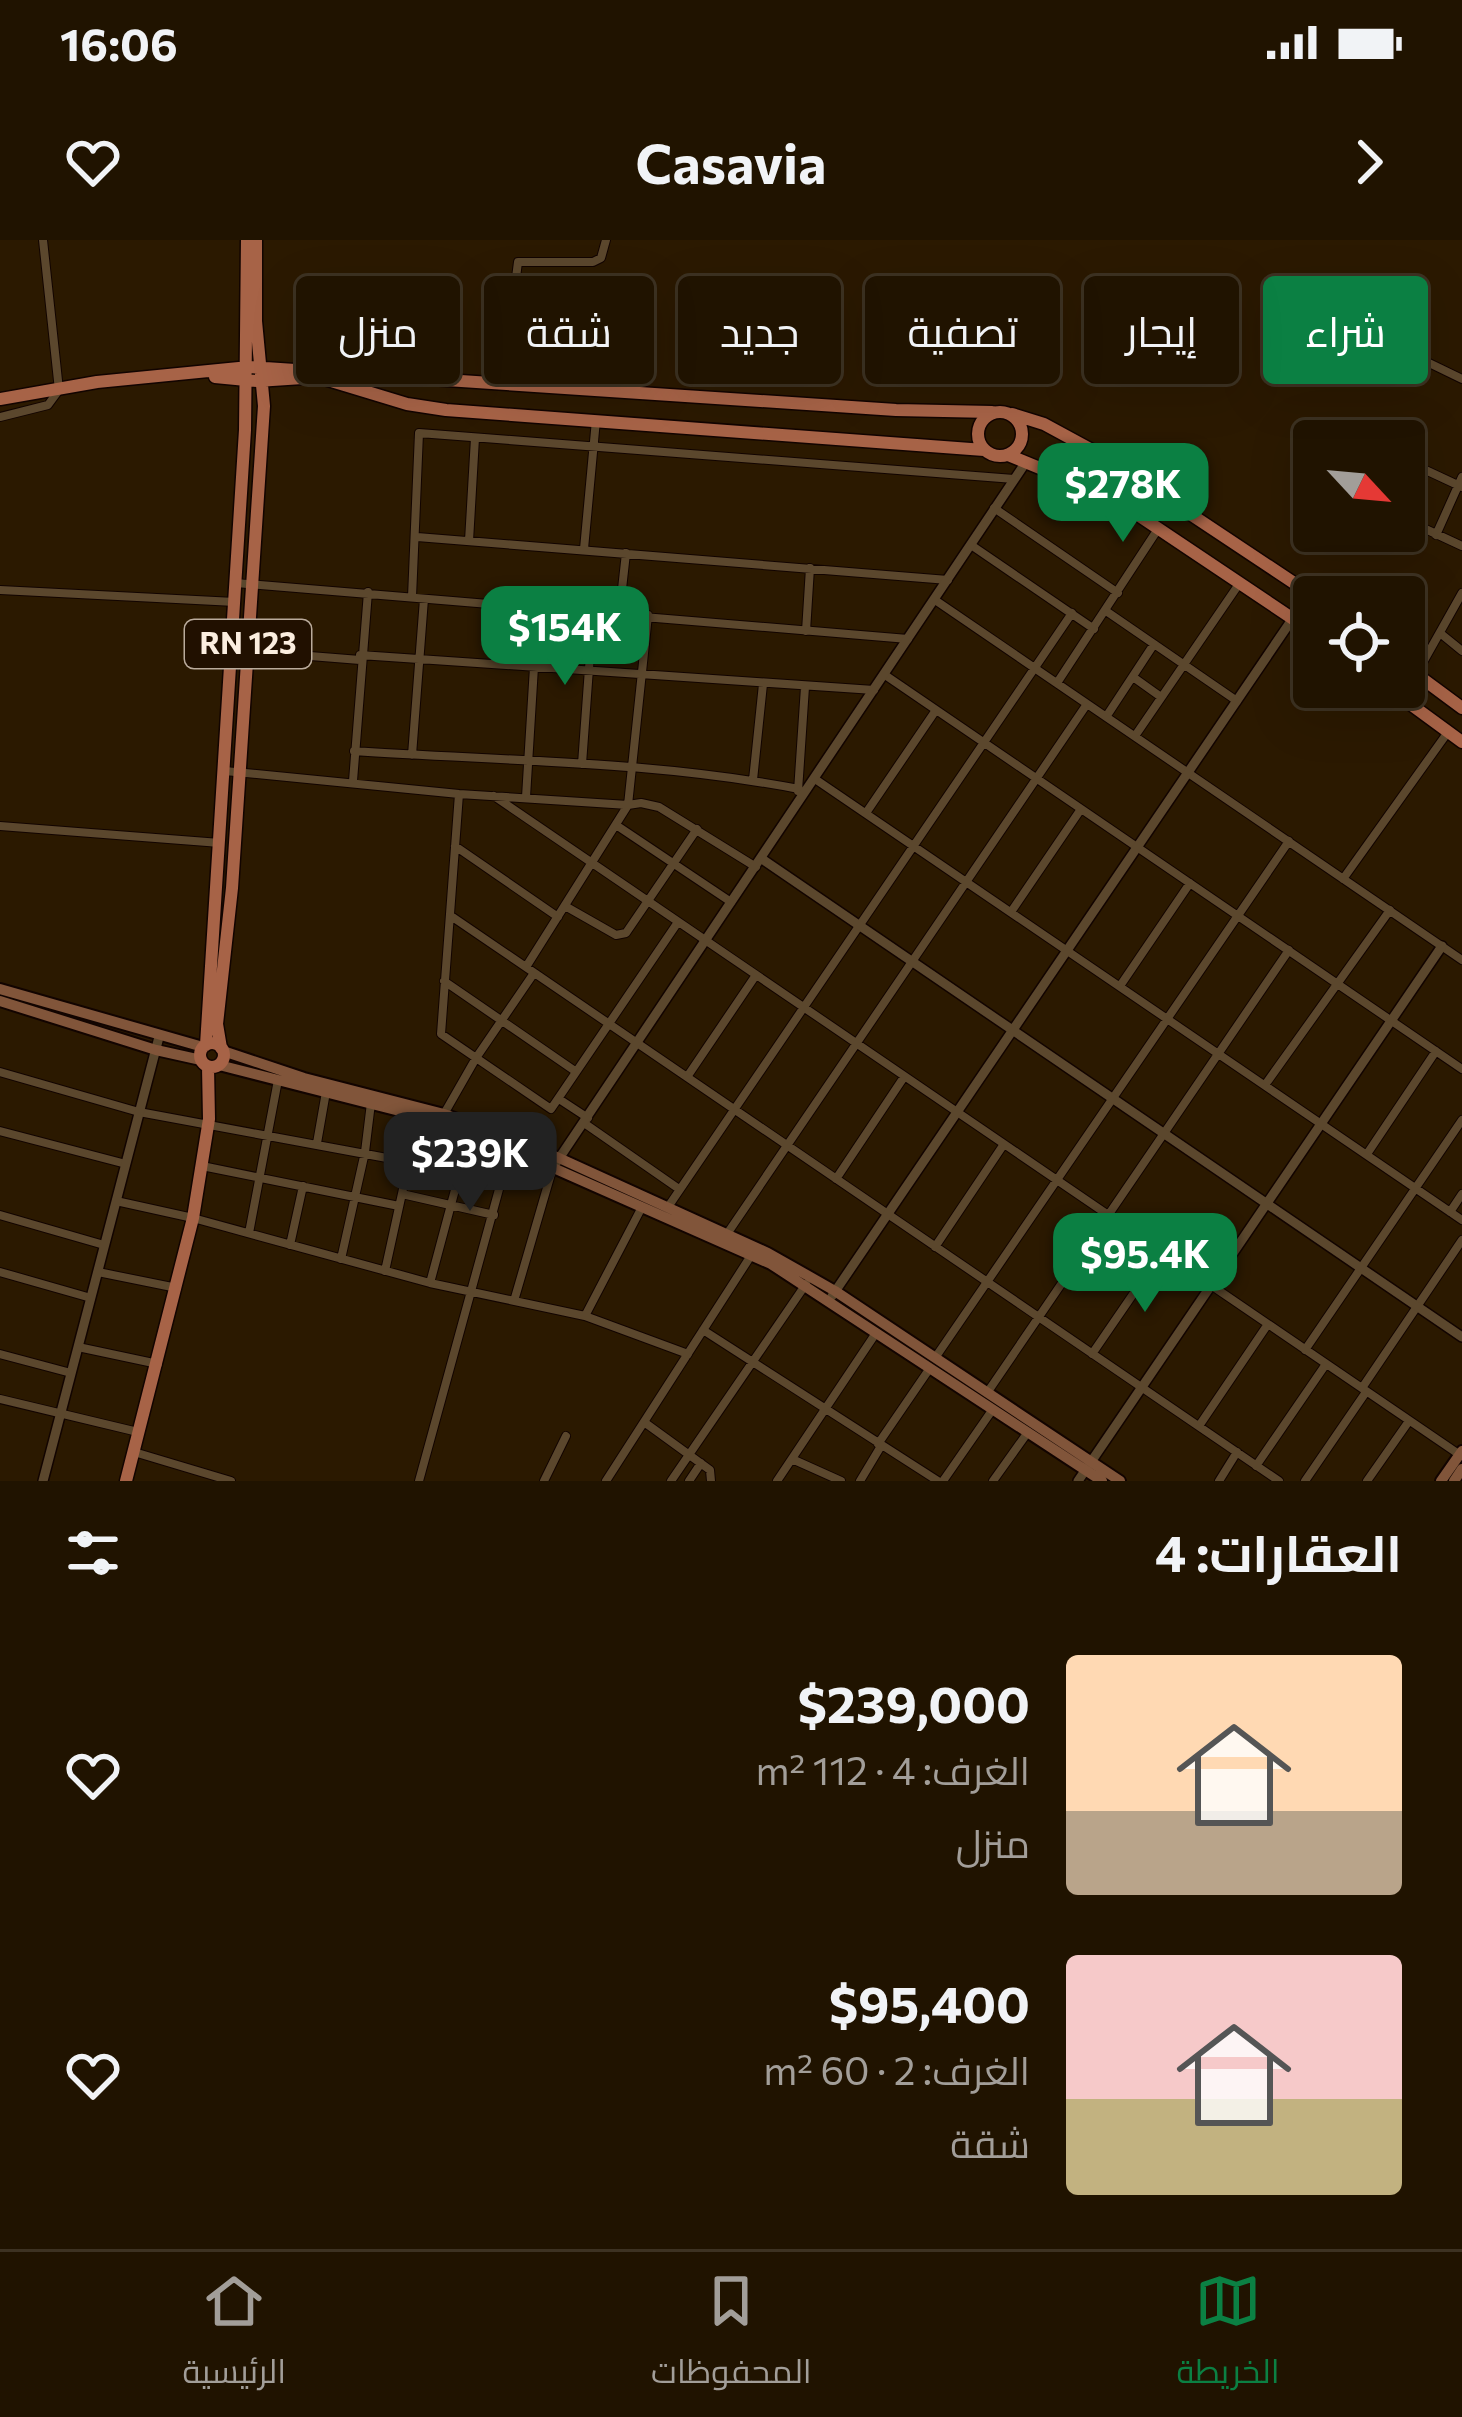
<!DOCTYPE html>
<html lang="ar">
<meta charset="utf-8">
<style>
body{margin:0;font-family:Commissioner,Cairo,sans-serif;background:#281c0a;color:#f1f3f6;direction:rtl;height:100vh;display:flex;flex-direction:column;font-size:45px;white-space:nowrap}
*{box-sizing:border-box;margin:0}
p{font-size:39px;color:#a29e99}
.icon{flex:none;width:66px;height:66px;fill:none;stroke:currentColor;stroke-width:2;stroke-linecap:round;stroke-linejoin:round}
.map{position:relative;height:1241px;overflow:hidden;direction:ltr}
.drawer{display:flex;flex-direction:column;background:#201300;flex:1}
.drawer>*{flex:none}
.top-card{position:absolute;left:36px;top:36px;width:1392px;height:108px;direction:rtl;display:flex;gap:24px}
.needle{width:78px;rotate:116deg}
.buttons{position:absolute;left:1293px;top:180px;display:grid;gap:24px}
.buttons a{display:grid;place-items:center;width:132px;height:132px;border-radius:12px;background:#201300;box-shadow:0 12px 48px #0002,0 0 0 3px #3d3222;font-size:60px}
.price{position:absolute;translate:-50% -102px;padding:0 27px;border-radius:24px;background:#0b8043;color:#fff;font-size:39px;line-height:78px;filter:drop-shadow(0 3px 6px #0008)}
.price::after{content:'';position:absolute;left:50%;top:72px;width:36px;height:27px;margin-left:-18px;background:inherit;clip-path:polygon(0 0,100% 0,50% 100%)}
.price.active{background:#222;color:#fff}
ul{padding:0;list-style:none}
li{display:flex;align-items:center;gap:36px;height:300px;padding:0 60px}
li span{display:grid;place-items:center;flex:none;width:336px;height:240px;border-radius:12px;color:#555}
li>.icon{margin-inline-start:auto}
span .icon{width:144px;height:144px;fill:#fffc;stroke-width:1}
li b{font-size:51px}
h2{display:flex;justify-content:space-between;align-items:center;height:144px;padding:0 60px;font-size:51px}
.chip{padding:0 42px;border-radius:12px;background:#201300;box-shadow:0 12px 48px #0002,0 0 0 3px #3d3222;font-size:42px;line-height:108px}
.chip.active{background:#0b8043;color:#fff}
.status{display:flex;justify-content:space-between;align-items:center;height:84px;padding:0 60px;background:#201300;direction:ltr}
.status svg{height:33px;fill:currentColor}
header{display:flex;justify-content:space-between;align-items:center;height:156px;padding:0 60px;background:#201300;font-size:54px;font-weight:700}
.dock{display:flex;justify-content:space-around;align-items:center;height:168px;border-top:3px solid #3d3222;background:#201300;font-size:33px;color:#a29e99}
.dock a{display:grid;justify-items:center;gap:6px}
.dock .active{color:#0b8043}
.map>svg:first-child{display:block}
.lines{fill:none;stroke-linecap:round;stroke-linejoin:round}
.minor-casing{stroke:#120400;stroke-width:10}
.tertiary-casing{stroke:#120400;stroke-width:12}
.secondary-casing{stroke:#120400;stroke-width:14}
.primary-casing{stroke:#120400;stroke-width:15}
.minor{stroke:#5b472d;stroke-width:8}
.tertiary{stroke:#5b472d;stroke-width:9}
.secondary{stroke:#81553a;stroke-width:10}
.primary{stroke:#a76347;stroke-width:12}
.labels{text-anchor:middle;stroke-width:9;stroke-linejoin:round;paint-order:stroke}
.shield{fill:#211000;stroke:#baab9c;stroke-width:3}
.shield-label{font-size:30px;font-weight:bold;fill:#fbeedf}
</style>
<div class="status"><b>16:06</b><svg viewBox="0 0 49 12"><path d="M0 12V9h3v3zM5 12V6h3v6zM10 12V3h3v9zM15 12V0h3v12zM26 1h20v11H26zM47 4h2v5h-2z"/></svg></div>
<header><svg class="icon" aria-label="forward" viewBox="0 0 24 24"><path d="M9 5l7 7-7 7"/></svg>Casavia<svg class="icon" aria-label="heart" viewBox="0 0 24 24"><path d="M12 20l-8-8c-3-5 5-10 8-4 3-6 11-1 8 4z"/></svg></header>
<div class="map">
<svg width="1462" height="1241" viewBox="0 0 1462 1241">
<rect width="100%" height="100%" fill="#2b1900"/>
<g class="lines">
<g class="minor-casing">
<path id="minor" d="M1427 122 1462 139
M516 143 513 61 518 22H593L601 18 606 0
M0 177 48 165 59 150 43 0
M1404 220 1462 247
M994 268 1118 353
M1404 279 1462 306
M1436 295 1462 237
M417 297 948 340
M469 301 475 198
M971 305 1094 389
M584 309 596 180
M236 343 908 399
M0 350 235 362
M412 357 419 193 1014 239
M935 360 1462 720
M1106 371 1237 461
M619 376 626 313
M806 391 810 328
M1440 393 1462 411
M248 411 360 420
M360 415 874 450
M1417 433 1462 353
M885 435 1462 829
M1133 437 1161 457
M1057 443 1158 289
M1106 477 1154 404
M1135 496 1239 344
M354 511C502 521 653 521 799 549
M412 515 424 359
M582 524 593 374
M225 531 459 554 628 565 648 375
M815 539 1462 980
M753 540 763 444
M353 541 368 352
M798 551 805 447
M459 554 441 794 551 869 678 682
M494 556 1460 1215
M526 557 534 427
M866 573 936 470
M616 585 731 662
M0 586 220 603
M455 606 558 677
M1343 639 1448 492
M565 666 616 695 626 693 697 589
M1011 672 1081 569
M451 676 1279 1241
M526 727 628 565 641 563 659 567 756 627
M444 741 575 831
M1120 746 1190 643
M0 832 139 872 484 936
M687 837 756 735
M1265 845 1390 670
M559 859 588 878
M444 874 476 818 534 733
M584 883 679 949
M0 891 126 924
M317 903 326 852
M1367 914 1436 811
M202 926 399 966
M836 939 904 837
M402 954 494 975
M116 961 193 978 430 1043 585 1076 688 1114
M668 967 1072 373
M1450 972 1462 954
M0 975 104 1005
M249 993 278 840
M727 994 1087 464
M290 1005 303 946
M935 1007 1004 904
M341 1019 365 912 371 863
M385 1031 419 876
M0 1032 91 1058
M98 1032 177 1048
M430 1043 470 894
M514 1061 553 927
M585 1076 642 967
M703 1090 938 1241
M78 1107 158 1124
M1305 1110 1462 880
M0 1114 71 1133
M1092 1114 1162 1012
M935 1118 1289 601
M1362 1148 1462 1000
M987 1153 1289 710
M0 1159 138 1192
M644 1182 710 1230 711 1241
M1199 1186 1268 1084
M878 1204 930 1128
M134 1212 231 1241
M792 1219 841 1241
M1256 1226 1326 1124
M419 1241 510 909
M544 1241 566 1196
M606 1241 752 1014
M671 1241 806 1044
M689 1241 701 1223
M777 1241 876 1093
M860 1241 881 1206
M943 1241 993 1169
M993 1241 1028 1192
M1219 1241 1237 1212
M1305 1241 1366 1152
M1367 1241 1409 1181"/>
</g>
<g class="tertiary-casing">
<path id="tertiary" d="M762 619 1462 1097
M556 923 1026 222
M832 1056 1293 378
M43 1241 159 797
M1078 1241 1442 706"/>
</g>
<g class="secondary-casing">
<path id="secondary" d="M0 749 203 807
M0 761 156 810 201 820
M223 811 304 838 444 874 559 918 768 1013 835 1051 1120 1241
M219 825 419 876 524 915 771 1024 1102 1241
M1441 1241 1462 1211
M1454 1241 1462 1229"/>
</g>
<g class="primary-casing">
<path id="primary" d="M215 137 257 141 318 137 407 164 446 170 984 210
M0 159 97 142 249 127 896 170 992 172
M978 194a22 22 0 1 1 44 0a22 22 0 1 1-44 0Z
M1012 174 1044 184 1103 216 1315 357
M1008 215 1086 247 1135 273 1314 393
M1404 425 1462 468
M1387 447 1462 502
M200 815a12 12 0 1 1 24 0a12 12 0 1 1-24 0Z
M206 805 245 190 247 0
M221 808 217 784 232 648 264 166 256 81V0
M126 1241 193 978 209 879 208 827"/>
</g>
<use href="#minor" class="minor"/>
<use href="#tertiary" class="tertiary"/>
<use href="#secondary" class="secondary"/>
<use href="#primary" class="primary"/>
</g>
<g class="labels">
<rect class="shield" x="185" y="380" width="126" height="48" rx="9"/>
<g class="shield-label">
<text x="248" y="414">RN 123</text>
</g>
</g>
</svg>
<div class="buttons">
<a><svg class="needle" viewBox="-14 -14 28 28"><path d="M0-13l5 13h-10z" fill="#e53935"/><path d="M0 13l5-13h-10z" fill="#a29e99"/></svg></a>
<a><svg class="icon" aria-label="locate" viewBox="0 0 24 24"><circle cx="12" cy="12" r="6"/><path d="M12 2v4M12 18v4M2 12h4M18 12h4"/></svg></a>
</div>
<b class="price" style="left:1123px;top:305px">$278K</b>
<b class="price" style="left:565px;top:448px">$154K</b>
<b class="price active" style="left:470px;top:974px">$239K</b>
<b class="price" style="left:1145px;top:1075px">$95.4K</b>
<div class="top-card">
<a class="chip active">شراء</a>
<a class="chip">إيجار</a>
<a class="chip">تصفية</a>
<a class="chip">جديد</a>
<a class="chip">شقة</a>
<a class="chip">منزل</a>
</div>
</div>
<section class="drawer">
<h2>العقارات: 4<svg class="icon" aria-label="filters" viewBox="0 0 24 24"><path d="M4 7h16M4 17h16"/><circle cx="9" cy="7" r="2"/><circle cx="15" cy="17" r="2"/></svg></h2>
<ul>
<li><span style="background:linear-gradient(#ffd9b3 65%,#b9a48a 0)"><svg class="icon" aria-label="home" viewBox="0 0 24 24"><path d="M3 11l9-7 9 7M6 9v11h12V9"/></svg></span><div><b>$239,000</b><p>الغرف: 4 · 112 m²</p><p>منزل</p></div><svg class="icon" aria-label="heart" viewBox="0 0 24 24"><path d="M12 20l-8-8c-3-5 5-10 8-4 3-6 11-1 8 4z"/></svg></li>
<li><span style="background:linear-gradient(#f6c9c9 60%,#c2b280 0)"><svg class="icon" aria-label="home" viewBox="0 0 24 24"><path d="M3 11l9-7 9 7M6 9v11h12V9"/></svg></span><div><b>$95,400</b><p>الغرف: 2 · 60 m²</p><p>شقة</p></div><svg class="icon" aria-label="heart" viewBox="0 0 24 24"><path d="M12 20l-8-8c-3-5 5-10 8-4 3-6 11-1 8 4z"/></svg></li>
</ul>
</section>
<nav class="dock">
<a class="active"><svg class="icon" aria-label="map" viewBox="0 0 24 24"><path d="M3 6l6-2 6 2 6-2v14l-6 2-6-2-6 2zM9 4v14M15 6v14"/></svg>الخريطة</a>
<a><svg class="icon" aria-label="saved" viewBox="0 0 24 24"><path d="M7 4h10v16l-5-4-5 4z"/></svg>المحفوظات</a>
<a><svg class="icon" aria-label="home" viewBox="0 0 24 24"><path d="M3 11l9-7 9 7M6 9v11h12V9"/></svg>الرئيسية</a>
</nav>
